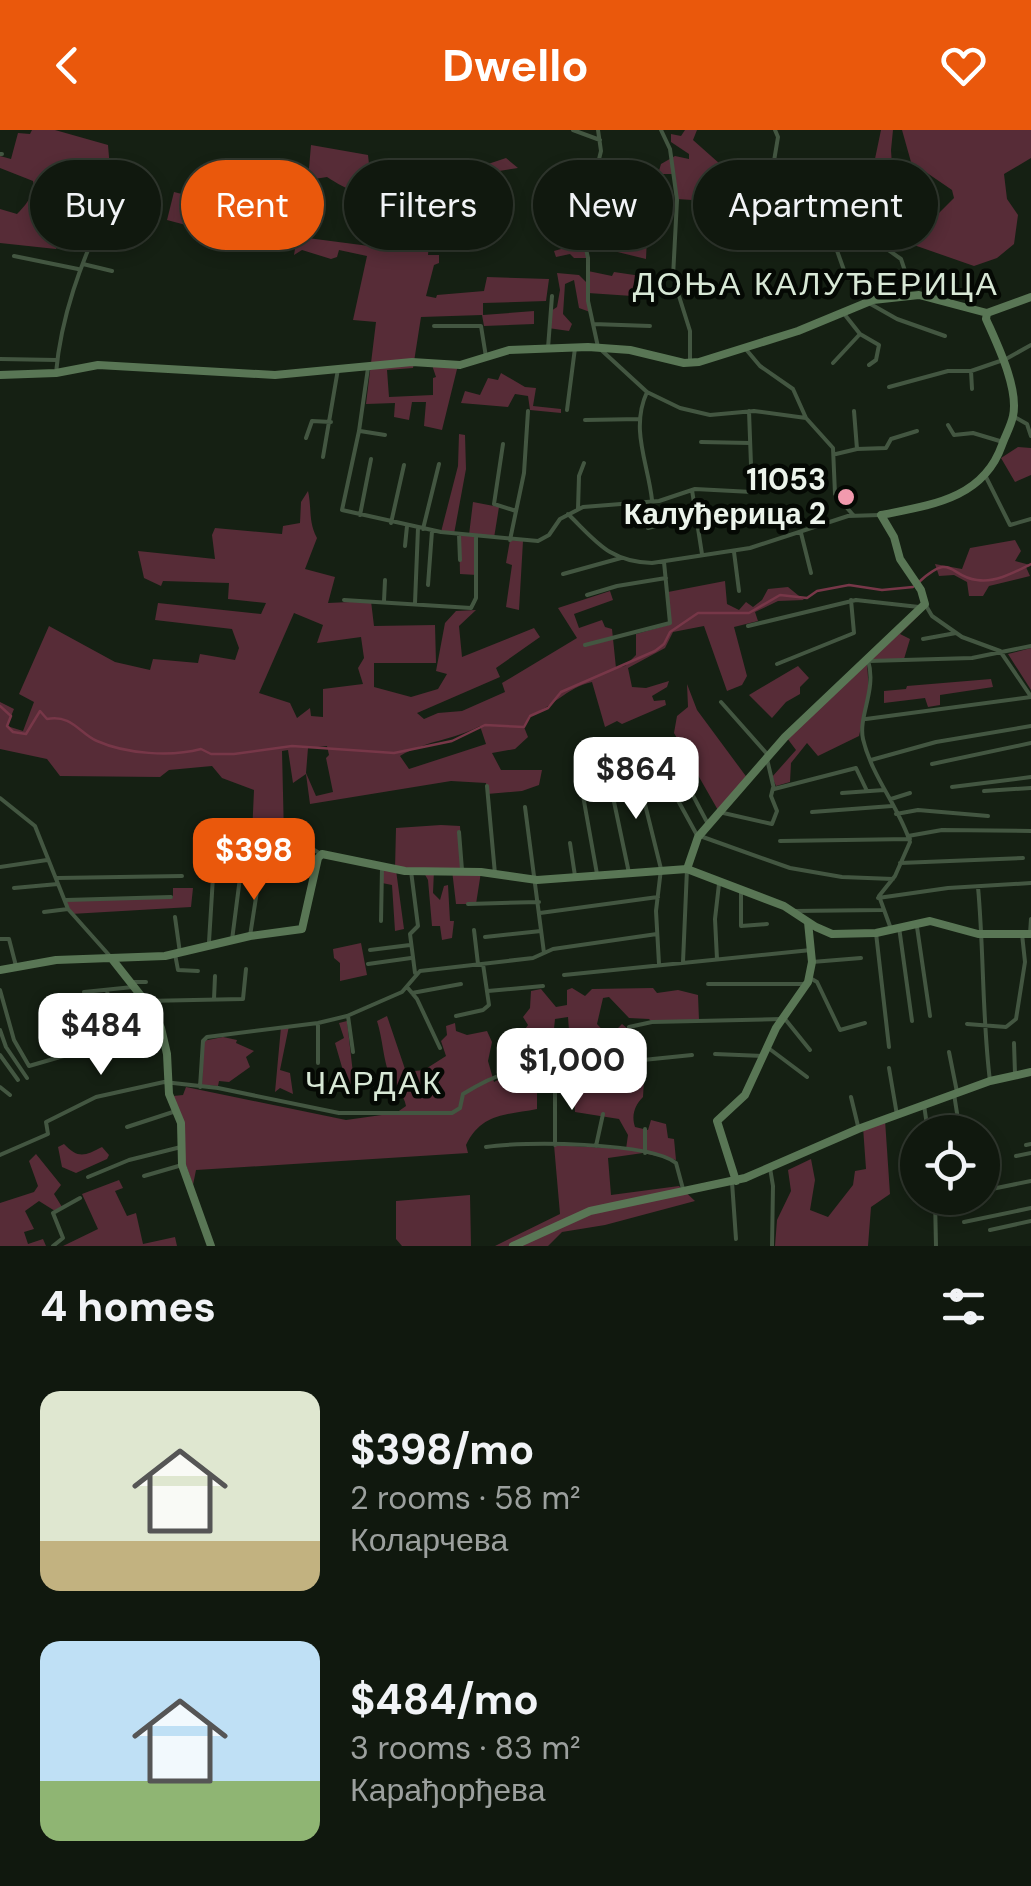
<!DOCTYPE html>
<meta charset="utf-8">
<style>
body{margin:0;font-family:"DM Sans",sans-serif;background:#192117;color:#f1f3f6;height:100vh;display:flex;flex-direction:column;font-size:38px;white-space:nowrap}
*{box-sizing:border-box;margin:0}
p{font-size:32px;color:#9ca09e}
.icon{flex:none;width:55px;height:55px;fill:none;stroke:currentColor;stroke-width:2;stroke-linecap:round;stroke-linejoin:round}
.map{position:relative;height:1116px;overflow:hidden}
.sheet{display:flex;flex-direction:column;background:#10180e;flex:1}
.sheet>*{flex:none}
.hud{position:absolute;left:30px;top:30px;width:972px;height:90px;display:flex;gap:20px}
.buttons{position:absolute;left:900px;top:985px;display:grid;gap:20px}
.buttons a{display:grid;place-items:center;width:100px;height:100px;border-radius:50%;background:#10180e;box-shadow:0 5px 15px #0003,0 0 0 2px #30372e;font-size:50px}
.price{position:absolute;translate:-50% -85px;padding:0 22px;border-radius:20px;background:#fff;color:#222;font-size:32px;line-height:65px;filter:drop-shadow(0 2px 5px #0008)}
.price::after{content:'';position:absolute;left:50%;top:60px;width:30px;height:22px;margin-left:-15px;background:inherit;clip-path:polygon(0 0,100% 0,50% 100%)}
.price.active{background:#ea580c;color:#fff}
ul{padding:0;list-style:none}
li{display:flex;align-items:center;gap:30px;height:250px;padding:0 40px}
li span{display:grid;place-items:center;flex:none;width:280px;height:200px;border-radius:20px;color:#555}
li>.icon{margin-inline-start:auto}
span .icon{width:120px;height:120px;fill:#fffc;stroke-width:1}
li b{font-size:42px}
h2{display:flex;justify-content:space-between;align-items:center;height:120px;padding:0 40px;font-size:42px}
.pill{padding:0 35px;border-radius:45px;background:#10180e;box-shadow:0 5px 15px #0003,0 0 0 2px #30372e;font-size:35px;line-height:90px}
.pill.active{background:#ea580c;color:#fff}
header{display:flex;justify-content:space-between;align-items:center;height:130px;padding:0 40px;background:#ea580c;color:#fff;font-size:45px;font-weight:700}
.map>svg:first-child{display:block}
.green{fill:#572c37;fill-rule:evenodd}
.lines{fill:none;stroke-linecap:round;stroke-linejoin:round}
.stream{stroke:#773748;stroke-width:2.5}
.street{stroke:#435641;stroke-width:4}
.secondary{stroke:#597655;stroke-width:8}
.poi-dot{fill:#f29aae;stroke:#050904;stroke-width:4}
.labels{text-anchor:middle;stroke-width:9;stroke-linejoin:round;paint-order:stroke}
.poi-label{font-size:30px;font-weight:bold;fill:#ecf4eb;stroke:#050904;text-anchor:end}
.neighbourhood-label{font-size:32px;letter-spacing:2.5px;fill:#d8e8d6;stroke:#050904}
</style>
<header><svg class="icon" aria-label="back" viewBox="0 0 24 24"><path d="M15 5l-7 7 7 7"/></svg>Dwello<svg class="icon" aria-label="heart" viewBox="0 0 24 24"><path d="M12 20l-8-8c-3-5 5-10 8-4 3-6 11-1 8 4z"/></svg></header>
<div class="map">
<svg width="1031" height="1116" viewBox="0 0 1031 1116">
<rect width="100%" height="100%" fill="#152013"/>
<path class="green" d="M32 0H55L108 15 111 51 121 54 88 111 65 104 56 119 0 113V79L17 84C25 76 36 63 33 51L0 38V26L11 29 18 3 30 4Z
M685 0H697L693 10 720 34 731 48 728 53 736 61 737 73 677 69 672 44H658L661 34 675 26 689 29V24L671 12V4L681 6Z
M881 0H893L891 20 894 66 930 92 954 68 952 60 911 32 902 0H1031V28L1004 44 1007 69 1018 85 1014 114 997 128 974 136 911 114 884 98 866 72Z
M311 15 368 25 370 43 434 41 439 37 474 39 475 34H488L506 28 518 38 480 44 468 63H460L458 67 434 69 430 53 410 56V63C373 66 359 68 327 47L308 50Z
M545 43 574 50 586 59 581 65 573 58 562 59 558 70 572 79 562 80 559 90 569 96 577 116 586 119 588 128H574L570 124 556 127 554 121 568 117 565 100 539 86 531 75 547 76 556 63 553 52Z
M174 62 234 77 236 71 237 88 300 97V107L369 116 429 113 428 125H439V133L434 135 426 166 436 168 437 165 484 161 487 147 549 149 546 171 483 173V185L534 181V194L484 196 482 185 421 187 413 238 387 240 389 267 433 265V248L436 247 431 232 458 235 442 300 424 296 426 272H412L409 290 394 287 395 273 366 274 376 192 353 190 367 126 339 120 337 127 331 129 302 120 294 125 295 119 235 113 230 121 231 107 167 90Z
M433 83 490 84 493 95 489 102 430 97 401 104 404 93 428 92Z
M582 95 647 107 646 129 585 114Z
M588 141 612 146 614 142 648 147 647 167 588 163 590 182 579 178 574 150 565 154 563 184 572 194 569 201 548 198 551 181 557 177 560 160 557 143 579 145 587 153Z
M501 243 525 257 536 258 533 276 561 279V283L530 280 528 266 515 264 508 277 461 273 465 261 480 265 488 248 498 250Z
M459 304 465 305 466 339 454 404 441 402 458 336Z
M1018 317 1031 318V345L1015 352 1001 328Z
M308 361C312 379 308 391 317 408L305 439 335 447 328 473 371 471 374 496 435 495 436 533H374V557L411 567 438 559 447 544 436 541 445 493 456 481 476 480 459 496 462 527 534 498 540 507 496 538 500 547 417 583 424 589 438 583 462 581 505 562 502 553 577 508 558 478 610 461 613 470 574 484 579 498 602 490 605 497 612 499 616 538 625 536 636 525V504L668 495V462L725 451 727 474 739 480 746 472 753 477 762 470 768 459 788 457 804 470 778 471 755 482 758 491 734 497 747 546 742 555 727 561 704 496 673 502 665 518 628 538 632 557 646 558 669 551 667 557 652 566 654 571 665 570 666 575 622 594 617 591 605 597 592 552C566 558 553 577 529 586L524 597 528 607 515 619 492 623 501 640H542L539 655 522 661 487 664 486 653 451 651 310 674 306 644 293 653 288 620 282 621 284 706 295 708V716L275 715 273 726 262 724 265 709 252 705 254 660 222 648 212 636 169 640 160 647 60 646 47 629 0 619V572L14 579 7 596 23 601 34 572 19 564 49 496 115 532 150 540 153 529 198 533 200 524 235 530 239 518 232 499 155 490 158 473 261 484 266 473 228 469 229 453 163 451 161 456 144 448 138 421 215 429 212 405 215 398 282 404 283 396 300 393 301 372ZM294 483 323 495 317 513 361 507 364 528 358 538 363 554 323 559V587L311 586 310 578 297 588 290 573 259 563ZM480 596 486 614 409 639 400 626C425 611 453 610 480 596ZM327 616 329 625 326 628 333 662 316 666 306 643 308 618Z
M473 372 499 377 494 408 477 406V445L460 444 459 405H469Z
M510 410 523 411 519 480 506 477 512 435 506 433Z
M1015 410 1021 421 1015 431 1030 435 1026 437 1030 446 989 456 983 466H969L967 452 954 445 939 446 935 434 962 439 970 418Z
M920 484 900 504 910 509 904 529H873L872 527 911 487Z
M1031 518V560L1008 524Z
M867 532 869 563 859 606 818 626 807 613 791 633 790 652 776 656 772 647 796 620 787 608Z
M798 536 809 548 800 557V564L786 572 772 588 749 565Z
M991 549 993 557 940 565V575L928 577 925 568 884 573V561L906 559 907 556Z
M687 554 697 580 748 649 719 682 674 603 677 586 688 577Z
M441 695 460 696 462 740 481 742 476 774H456L452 740H434L433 763 440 770 444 756 448 755 450 791H454L452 808 442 810 440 796H432L428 750 423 741 396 740 404 799 395 801 392 755 382 753V737L395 739 396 698Z
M173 758H193L191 777 71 784 66 770 173 768Z
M361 813 367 845 340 851V833L334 828 333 819Z
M572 858 585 866 592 859 653 858 657 863 678 860 698 865 699 890 652 892 649 889 629 888 609 867 603 868 597 894 609 907 622 894 628 899 606 923 616 936 625 935 644 950 643 967C635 975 631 985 635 997L648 1000 651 990 666 994 668 1008 674 1009 676 1030 643 1023 608 1028 611 1065 679 1056 695 1071 605 1095 562 1102 548 1116H495L560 1084 554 1015 626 1019 628 1005 619 989 575 982 568 887 555 889 553 909 557 931 535 933 525 914 509 921 513 936 505 938 498 915 519 908 528 895 523 887 530 878 531 861 541 859 556 877 567 875V860Z
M387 886 406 942 424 940 446 926 441 911 447 905 446 896 455 893 456 901 467 905 487 901 492 912 488 931 494 952 511 943 529 940 537 948V979C508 985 482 982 466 1015L468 1023 196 1040 193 1055 186 1035 173 966 183 965 186 957 346 990 396 983 406 976C404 964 395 958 390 947 383 929 383 910 377 891Z
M347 891 355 961 344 967 346 951 335 913 344 908 339 893Z
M289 896 280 940 290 943 293 964 280 958 275 962 281 897Z
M223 907 237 910 236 913 254 921 246 927 250 937 229 952 219 951 218 956 202 955 203 911Z
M885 990 890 1064 871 1077 868 1116H775L777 1090 791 1061 788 1040 811 1029 815 1050 810 1080 828 1087 853 1055 855 1041 866 1039 863 997Z
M64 1014C78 1029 85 1026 102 1017L109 1025 107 1029 76 1043 62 1037 58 1017Z
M36 1024 61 1055 54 1064 62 1077 55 1081 39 1071 25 1081 34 1099 24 1102 28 1114 43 1109 46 1116H0V1073L34 1062 38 1056 29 1031Z
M119 1050 123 1058 115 1061 127 1086 136 1083 143 1114 175 1107 177 1116H63L98 1099 82 1064Z
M470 1065 471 1116H402L396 1109V1071Z"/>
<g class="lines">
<path class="stream" d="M919 452C953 421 949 447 977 450 996 453 1015 442 1031 434
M0 576 11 586 7 596 13 602 26 604 40 581 47 589C72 584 80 604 97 611 126 624 171 627 201 619L211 624H234L292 616 394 623 452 611 485 595 524 597 530 586 548 578 561 562 655 521 664 514 670 502 698 483H749L780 465 807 468 817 461 849 455 882 460 913 457"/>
<path class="street" d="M573 0 600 10
M598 0 601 21 593 54 584 69 582 100 588 128V171L598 217 647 262 680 278 710 285 754 281 806 288
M661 0 670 19 677 70 673 147 690 201V233
M0 24H2
M739 46 825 87 845 143 873 170
M769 61 778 7 775 0
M825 87 828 47
M829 92H849L901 129 905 141 903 165
M763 108H834
M14 126 78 139
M83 134 112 141
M867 172 897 189 945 206
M845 185 860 204 879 215 876 230 869 235
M593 194 650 196
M434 196H481L486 227
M744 217 760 236 793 259 806 288 833 318 835 364 854 386
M548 218 552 166
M0 229 57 230
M833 233 860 204
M368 238 359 301 342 380 441 402 538 411 549 405 560 389 583 377 659 371 695 359 752 362 749 281
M971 241 972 259
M56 243C61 186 81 133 105 81
M889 257 948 241H971L1006 229 1031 215
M647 262C630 299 648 333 652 370
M567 280 575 218
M854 281 857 319
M1013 286 1027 294 1031 306
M585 290 640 289
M948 295 954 305 973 303 1003 312
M360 301 385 305
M306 308 312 291 331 292
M701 312 750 313
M503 314 494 374 516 381
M836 324 857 319 886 318 891 309 917 301
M323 327 338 239
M986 347 1010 395 1031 389
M692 360 702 424
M578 379 579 346 584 333
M568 384C596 411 609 432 652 433L750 418 848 386 880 385
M360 385 371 329
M391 393 404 335
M648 398 696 386
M423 399 439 334
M801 403 811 443
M459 405 460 430
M510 410 524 343 528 281
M405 416 407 396
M734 422 739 461
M563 444 621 428
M428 455 432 401
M587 465 617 456 666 448
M344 470 471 478 476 468V407
M384 471 385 450
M415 473 418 398
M925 474 932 486 962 507 1000 521 1030 565
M748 496 856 470 919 477
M923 509 956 503
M585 515 670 493 664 432
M868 530C877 560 858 586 863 609 872 647 899 677 910 712L895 746 879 766 891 799
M869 531 972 528 1031 516
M777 534 854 503 851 470
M721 572 768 625
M866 589 1031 567
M669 620 708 694
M767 629 774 659 856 638 867 661
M871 630 936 612 1031 596
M932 634 1031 613
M664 645 698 707
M609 648 629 743
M639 650 661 739 656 781 659 834
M487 656 495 744
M952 657 1031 647
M582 660 597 744
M984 661 1031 658
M842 663 884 660
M0 668 35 696 68 779 109 825
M891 669 910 663
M525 677 544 823
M719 682 772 694 777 681 771 666 773 658
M812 682 892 676
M896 684 918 680 988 686
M200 697 309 717 321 724
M459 702 462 740
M700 706 790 738 842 747 893 749
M908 706 942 700 1031 701
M780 711 910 709
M570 713 575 746
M900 733 1023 728
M0 737 47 730
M411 741 418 796 410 804 415 843
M57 748 182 746
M978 757C984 822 982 887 990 951
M14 758 58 754
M741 759V796L767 794
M878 768 948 758 1031 753
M66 770 171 767
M468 774 539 772
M793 781 882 780
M44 782 68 779
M540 783 658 767
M175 787 180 823
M381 791 382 737
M899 797 912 891
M917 797 930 886
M474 800 478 834
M876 803 889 917
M1030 804 1031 789
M250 806 260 742
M485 807 541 801
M0 809H9L16 836
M232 810 242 732
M209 812 215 714
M370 820 410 815
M175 824 178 840 198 841
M717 829 715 789 719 754
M683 832 687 739
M812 832 861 828
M368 834 411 828
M564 845 811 820
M810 848 817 852 840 900 865 893
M131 852H146
M708 854H807
M407 857 417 869 440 918
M0 860 14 910 29 936 74 923 164 910
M107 860 111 887
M488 861 543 856
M84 862 133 857
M412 863 461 854
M214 869 215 846
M145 871 243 869 246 839
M348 886 353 922
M456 886 483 880 489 875 483 834
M785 889 810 920
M967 894 1006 897 1016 889 1025 832 1022 804
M0 900 6 917 27 948
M505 906 515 938
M1014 913 1015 944
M767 917 807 947
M949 922 957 962
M715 924 763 926
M0 925 18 950
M692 925 643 930 636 923 629 897 652 892 782 889
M318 933V893
M889 938 897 985
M555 950V1015
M0 957 10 965
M200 957 203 911 207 907 318 893 347 886 402 862 420 841 533 828 553 819 657 804
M954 964 960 1002
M851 967 858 996
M924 975 928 1002
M127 997 176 981
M1026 1015 1031 1014
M596 1016 603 984
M486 1017C521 1011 650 1012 676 1033L683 1059
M645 1023V999
M0 1025 48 1004 46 992 96 967 164 952 218 958 339 983H452L460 978 463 964C500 941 522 936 564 935
M1016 1026 1031 1023
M770 1038 773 1056 772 1116
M144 1046 182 1035
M88 1047 129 1030 181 1017
M732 1052 736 1109
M982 1061 1031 1051
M935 1068 936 1116
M964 1092 1031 1078
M990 1100 1031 1091
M53 1116 63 1108 53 1083 80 1068"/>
<path class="secondary" d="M0 245 56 243 98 235 275 245 412 232 460 235 509 220 588 217 630 220 684 233 699 232 798 201 873 170 919 165 987 183 1031 167
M687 739 698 707 785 607 925 474 921 460 900 429 894 407 881 385C931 375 983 369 1002 315 1005 306 1011 296 1013 286 1019 258 997 214 986 189L987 183
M112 829 153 881 161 898 167 924 169 964 181 993 182 1035 211 1116
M0 840 56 830 165 826 250 806 302 799 318 728 322 724 405 741 481 742 537 750 687 739 784 776 816 797 832 804 876 803 930 791 978 804H1031
M736 1051 717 991 745 965 776 898 808 852 812 832 808 792
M513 1116 590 1081 745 1048 858 999 990 951 1031 942"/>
</g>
<circle class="poi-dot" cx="846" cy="367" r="10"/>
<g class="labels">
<g class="poi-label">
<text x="826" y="360">11053<tspan x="826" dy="34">Калуђерица 2</tspan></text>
</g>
<g class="neighbourhood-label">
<text x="816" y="165">ДОЊА КАЛУЂЕРИЦА</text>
<text x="374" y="964">ЧАРДАК</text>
</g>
</g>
</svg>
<div class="buttons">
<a><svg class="icon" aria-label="locate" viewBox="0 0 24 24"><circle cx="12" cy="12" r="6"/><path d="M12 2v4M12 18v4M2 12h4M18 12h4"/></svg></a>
</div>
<b class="price" style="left:636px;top:692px">$864</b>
<b class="price active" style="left:254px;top:773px">$398</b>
<b class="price" style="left:101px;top:948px">$484</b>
<b class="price" style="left:572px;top:983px">$1,000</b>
<div class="hud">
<a class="pill">Buy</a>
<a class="pill active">Rent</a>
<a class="pill">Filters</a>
<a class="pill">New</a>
<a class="pill">Apartment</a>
</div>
</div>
<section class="sheet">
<h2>4 homes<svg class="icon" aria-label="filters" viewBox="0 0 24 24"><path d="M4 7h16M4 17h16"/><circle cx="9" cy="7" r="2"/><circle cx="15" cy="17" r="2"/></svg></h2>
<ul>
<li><span style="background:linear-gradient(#dfe7d0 75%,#c2b280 0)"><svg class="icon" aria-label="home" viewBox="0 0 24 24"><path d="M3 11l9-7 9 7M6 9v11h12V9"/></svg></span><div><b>$398/mo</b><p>2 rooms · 58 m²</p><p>Коларчева</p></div></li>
<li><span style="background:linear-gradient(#bfe0f5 70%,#8fb573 0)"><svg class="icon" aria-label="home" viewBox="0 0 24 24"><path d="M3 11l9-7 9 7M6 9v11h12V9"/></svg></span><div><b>$484/mo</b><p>3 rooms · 83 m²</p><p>Карађорђева</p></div></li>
</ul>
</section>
